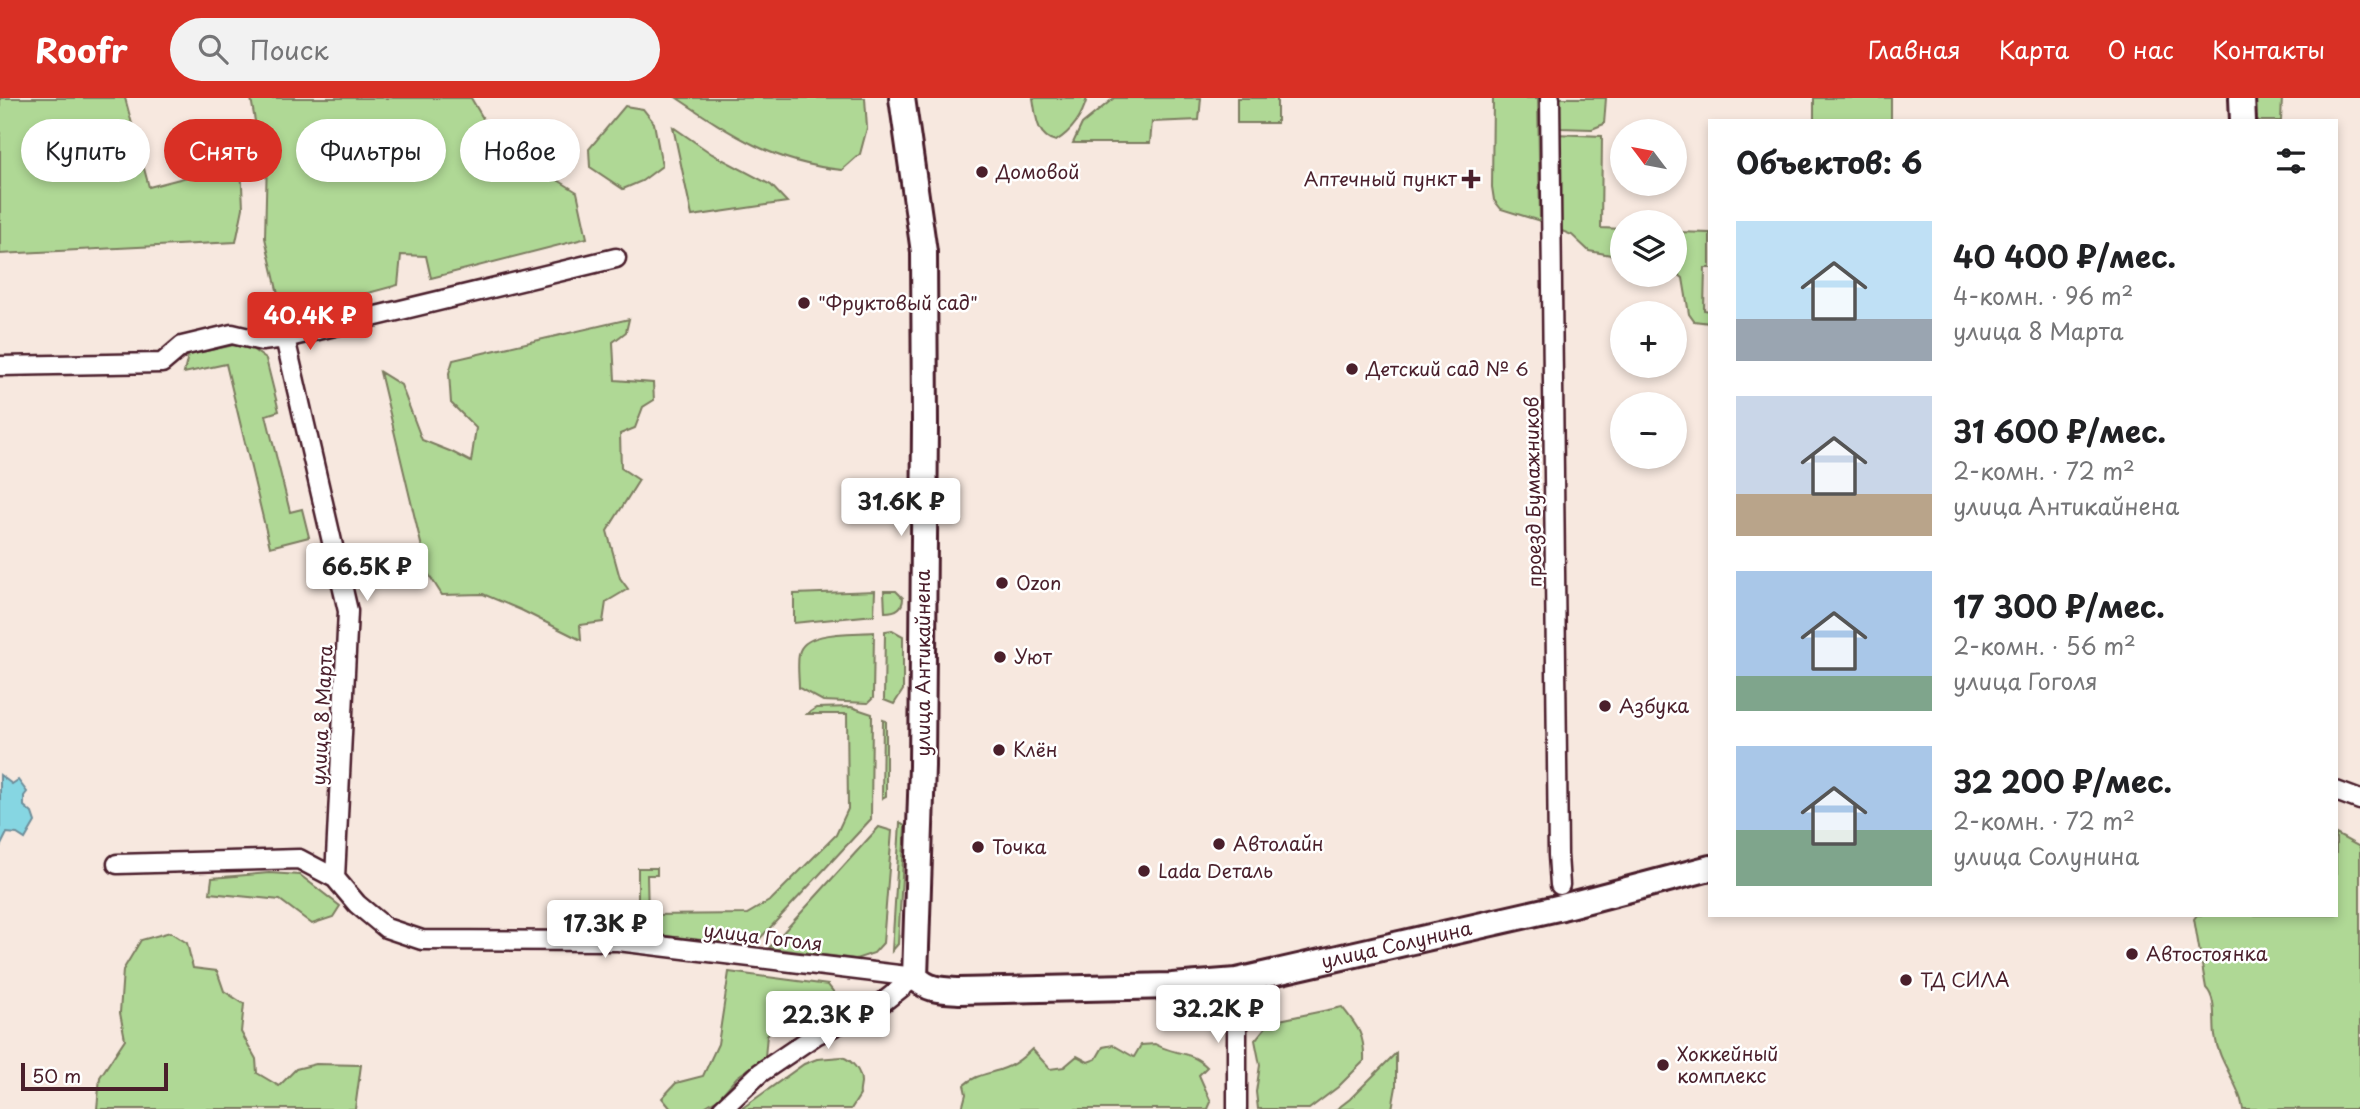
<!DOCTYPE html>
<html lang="ru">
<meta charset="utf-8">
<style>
body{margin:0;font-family:"Playpen Sans",sans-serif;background:#f2f2f2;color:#202124;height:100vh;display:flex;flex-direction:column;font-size:26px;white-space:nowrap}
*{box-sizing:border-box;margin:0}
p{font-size:23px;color:#757577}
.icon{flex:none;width:38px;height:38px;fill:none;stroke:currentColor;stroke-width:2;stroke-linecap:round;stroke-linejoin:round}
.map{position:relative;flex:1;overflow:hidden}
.side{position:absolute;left:1708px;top:21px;width:630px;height:798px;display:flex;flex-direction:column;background:#fff;border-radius:0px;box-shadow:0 4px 10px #0003}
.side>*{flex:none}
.hud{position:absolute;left:21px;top:21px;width:665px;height:63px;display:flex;gap:14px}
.needle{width:46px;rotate:302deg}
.fabs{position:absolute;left:1610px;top:21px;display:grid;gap:14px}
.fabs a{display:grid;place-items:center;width:77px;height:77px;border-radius:50%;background:#fff;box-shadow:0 4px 10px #0003;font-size:35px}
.scale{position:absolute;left:21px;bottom:18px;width:147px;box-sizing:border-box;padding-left:7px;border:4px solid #4a1f2b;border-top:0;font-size:19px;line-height:24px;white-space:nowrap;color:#4a1f2b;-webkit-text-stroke:5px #fff;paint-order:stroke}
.price{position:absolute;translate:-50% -60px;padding:0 16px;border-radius:7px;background:#fff;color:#222;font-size:23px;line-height:46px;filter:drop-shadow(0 2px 4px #0008)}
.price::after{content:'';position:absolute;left:50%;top:42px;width:21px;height:16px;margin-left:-10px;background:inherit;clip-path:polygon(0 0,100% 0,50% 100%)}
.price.selected{background:#d93025;color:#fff}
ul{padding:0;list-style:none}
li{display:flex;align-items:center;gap:21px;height:175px;padding:0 28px}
li span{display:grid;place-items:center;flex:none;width:196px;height:140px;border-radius:0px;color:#555}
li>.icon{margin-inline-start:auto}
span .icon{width:84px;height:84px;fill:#fffc;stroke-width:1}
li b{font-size:30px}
h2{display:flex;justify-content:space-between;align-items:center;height:84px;padding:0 28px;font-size:30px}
.chip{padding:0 24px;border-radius:32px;background:#fff;box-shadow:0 4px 10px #0003;font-size:24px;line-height:63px}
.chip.selected{background:#d93025;color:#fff}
header{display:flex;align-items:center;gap:42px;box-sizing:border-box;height:98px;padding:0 35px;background:#d93025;color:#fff}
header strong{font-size:33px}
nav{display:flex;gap:38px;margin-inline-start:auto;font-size:24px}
.search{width:490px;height:63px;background:#f2f2f2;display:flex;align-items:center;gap:18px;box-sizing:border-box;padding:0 24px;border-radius:38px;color:#757577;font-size:26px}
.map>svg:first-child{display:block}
.green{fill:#afd895;stroke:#7c7c60;stroke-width:2}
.water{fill:#86d6e2;stroke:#6e8d99;stroke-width:2}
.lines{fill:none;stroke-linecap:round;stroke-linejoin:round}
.street-casing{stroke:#4a1f2b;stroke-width:23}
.secondary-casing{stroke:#4a1f2b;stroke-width:30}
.street{stroke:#fff;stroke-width:18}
.secondary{stroke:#fff;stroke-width:24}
.poi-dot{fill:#4a1f2b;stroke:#fff;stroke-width:2.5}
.labels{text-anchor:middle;stroke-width:5;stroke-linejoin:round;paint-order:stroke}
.poi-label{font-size:19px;fill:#4a1f2b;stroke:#fff;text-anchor:start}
.street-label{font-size:19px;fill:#4a1f2b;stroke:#fff}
</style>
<header>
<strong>Roofr</strong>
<div class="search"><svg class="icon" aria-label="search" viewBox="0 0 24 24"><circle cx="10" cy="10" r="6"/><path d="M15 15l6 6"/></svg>Поиск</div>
<nav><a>Главная</a><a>Карта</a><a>О нас</a><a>Контакты</a></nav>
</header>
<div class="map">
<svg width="2360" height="1011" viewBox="0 0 2360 1011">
<rect width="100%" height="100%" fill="#f7e8df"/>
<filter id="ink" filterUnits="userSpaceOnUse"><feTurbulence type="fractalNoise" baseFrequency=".0143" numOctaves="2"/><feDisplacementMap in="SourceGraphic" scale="14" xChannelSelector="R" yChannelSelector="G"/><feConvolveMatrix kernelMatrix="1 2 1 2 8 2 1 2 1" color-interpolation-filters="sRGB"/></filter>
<g filter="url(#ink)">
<path class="green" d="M0 0H125L149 89 241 65 243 110 236 144 0 156Z
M251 0H471L497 44 577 94 587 140 431 180 426 158 401 157 398 187 283 218 265 140 267 61 256 29Z
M677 0H865L867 30 860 56 842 72C774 65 732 37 677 0Z
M1033 0H1087C1082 19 1072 33 1056 43 1036 39 1036 17 1033 0Z
M1114 0H1201L1199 22 1152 24 1150 45H1073L1082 26Z
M1237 0H1277V25H1237Z
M1493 0H1538L1540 123 1501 111 1494 102 1492 89Z
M1553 0H1606L1604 26 1592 31 1560 30 1555 26Z
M1814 0H1891V23H1814Z
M2251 0H2282L2281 23H2251Z
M625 8 643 11 654 25 662 68 642 83 623 91 590 69 589 51Z
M673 29 712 56 771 87 787 104 692 118Z
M1555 36 1602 38 1601 130 1622 131V159L1589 153 1572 137 1557 131Z
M1675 134 1710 135V170H1705L1704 212 1710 213V225L1694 223 1689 216 1683 180 1675 174Z
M629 221 626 234 613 244 615 282 653 285 654 302 643 309 635 330 620 336 621 370 639 382 607 433 620 480 628 491 606 504 603 524 580 527 581 542 521 512 483 496 442 497 428 475 380 274 401 287 422 342 452 354 471 364 476 330 451 305 449 275 453 262Z
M234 247 252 251 266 261 279 313 266 317 290 414 302 411 309 439 270 449 226 266 184 275 188 257Z
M875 493 874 517 794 525V496Z
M884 493H896L903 500C903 511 895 514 885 514Z
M892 532 903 538V592L894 606 884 602 885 533Z
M874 534 873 600 868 605 823 603 799 590C799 580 797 567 799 556 803 532 854 536 874 534Z
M851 609 872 616 871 721 753 848 658 837 638 817V770H657V777H647L648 817 747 816 771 802 836 737 848 711 847 616H807L816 610Z
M883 622 886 623V698L882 700Z
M900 725 905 728 898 846 892 853Z
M879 729 892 733 883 845 874 855 856 861 769 850Z
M2336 736 2360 749V1011H2243C2239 985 2219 965 2215 938 2213 923 2217 901 2206 890L2194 821 2197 817H2336Z
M269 775 300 777 340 808 333 819 312 826 280 802 210 795 212 780Z
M170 834 187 845 193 870 217 873 224 893 244 906 241 934 256 961 257 975 279 988 296 971 316 966 361 967 355 1011H97L100 979 125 941 120 915 123 872 141 842Z
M729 874 828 887 835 896 838 907 829 919H784L767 937 765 959 737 979 719 1000 701 1011H671L662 1000 676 985 703 978 718 946Z
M1342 909C1358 929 1365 937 1364 963L1338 989 1309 1011H1258L1256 994 1260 967 1255 942 1270 924Z
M1155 946C1174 957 1190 952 1207 969L1199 977 1211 1004 1208 1011H962L966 996 964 987C976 976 990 976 1005 970 1016 966 1024 959 1032 951L1050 971 1064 969 1077 958 1088 964 1096 961 1103 949 1113 947 1134 959 1141 947Z
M1396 955V989L1392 1011H1337L1350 1001Z
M842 959C852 962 861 973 861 984 861 989 859 993 860 997L851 1011H741L804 966 817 961Z"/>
<path class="water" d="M0 677 12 686 18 682 27 694 24 698V708L32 715 35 724 25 741 17 736 7 735 0 749Z"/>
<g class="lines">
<g class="street-casing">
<path id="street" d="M1550 0 1558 757 1560 787
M285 240 348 513 335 780
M0 268 162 265 182 248 232 236 262 243 285 240 616 160
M2336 693 2360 702
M117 766 299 761 335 780 357 806 386 830 422 842 618 843 915 879
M722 1011 760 975 816 937 882 905 915 879
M1237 1011V883"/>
</g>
<g class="secondary-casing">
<g id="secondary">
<path id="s1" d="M902 0 924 154 925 328 922 668 915 879C928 892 940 892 959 893L1172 888 1237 883 1562 809 1710 770"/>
<path d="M2242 0 2243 23"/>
</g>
</g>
<use href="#street" class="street"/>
<use href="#secondary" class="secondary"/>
</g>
</g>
<g class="poi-dot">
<circle cx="982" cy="74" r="7"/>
<path d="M1467.5 70.5h7v7h7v7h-7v7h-7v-7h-7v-7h7z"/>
<circle cx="804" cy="205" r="7"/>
<circle cx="1352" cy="271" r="7"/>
<circle cx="1002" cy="485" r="7"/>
<circle cx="1000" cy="559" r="7"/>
<circle cx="1605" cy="608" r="7"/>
<circle cx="999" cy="652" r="7"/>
<circle cx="1219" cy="746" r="7"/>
<circle cx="978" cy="749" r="7"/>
<circle cx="1144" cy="773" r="7"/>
<circle cx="2132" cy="856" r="7"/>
<circle cx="1906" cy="882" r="7"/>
<circle cx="1663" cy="967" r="7"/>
</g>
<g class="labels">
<g class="poi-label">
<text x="996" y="81">Домовой</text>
<text x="1457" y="88" text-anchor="end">Аптечный пункт</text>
<text x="818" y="212">"Фруктовый сад"</text>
<text x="1366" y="278">Детский сад № 6</text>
<text x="1016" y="492">Ozon</text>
<text x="1014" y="566">Уют</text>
<text x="1619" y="615">Азбука</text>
<text x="1013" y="659">Клён</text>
<text x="1233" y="753">Автолайн</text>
<text x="992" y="756">Точка</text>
<text x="1158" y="780">Lada Dеталь</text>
<text x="2146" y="863">Автостоянка</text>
<text x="1920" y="889">ТД СИЛА</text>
<text x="1677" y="963">Хоккейный<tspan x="1677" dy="22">комплекс</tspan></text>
</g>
<g class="street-label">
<text transform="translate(1533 394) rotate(-91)" y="7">проезд Бумажников</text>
<text transform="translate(923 565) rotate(-90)" y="7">улица Антикайнена</text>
<text transform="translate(322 617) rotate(-87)" y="7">улица 8 Марта</text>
<text transform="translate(763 839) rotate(7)" y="7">улица Гоголя</text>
<text dy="7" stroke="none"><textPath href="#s1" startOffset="1370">улица Солунина</textPath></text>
</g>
</g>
</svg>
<div class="fabs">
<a><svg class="needle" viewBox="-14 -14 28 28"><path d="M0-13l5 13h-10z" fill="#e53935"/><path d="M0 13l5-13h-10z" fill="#757577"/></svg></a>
<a><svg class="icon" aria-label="layers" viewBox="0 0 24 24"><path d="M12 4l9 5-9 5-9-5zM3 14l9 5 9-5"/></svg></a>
<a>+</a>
<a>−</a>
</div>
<div class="scale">50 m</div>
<b class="price selected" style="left:310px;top:254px">40.4K ₽</b>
<b class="price" style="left:901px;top:440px">31.6K ₽</b>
<b class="price" style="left:367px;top:505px">66.5K ₽</b>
<b class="price" style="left:605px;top:862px">17.3K ₽</b>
<b class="price" style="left:1218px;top:947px">32.2K ₽</b>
<b class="price" style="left:828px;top:953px">22.3K ₽</b>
<div class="hud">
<a class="chip">Купить</a>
<a class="chip selected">Снять</a>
<a class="chip">Фильтры</a>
<a class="chip">Новое</a>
</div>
<section class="side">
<h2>Объектов: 6<svg class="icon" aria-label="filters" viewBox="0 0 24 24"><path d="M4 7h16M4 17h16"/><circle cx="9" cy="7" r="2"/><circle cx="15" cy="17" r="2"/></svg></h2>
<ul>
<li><span style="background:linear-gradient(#bfe0f5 70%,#9aa5b1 0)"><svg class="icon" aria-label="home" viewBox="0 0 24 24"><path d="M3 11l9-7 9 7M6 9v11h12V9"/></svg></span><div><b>40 400 ₽/мес.</b><p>4-комн. · 96 m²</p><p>улица 8 Марта</p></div></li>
<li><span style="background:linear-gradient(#c9d6e8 70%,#b9a48a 0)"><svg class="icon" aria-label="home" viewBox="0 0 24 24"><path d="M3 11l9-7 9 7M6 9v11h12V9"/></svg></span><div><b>31 600 ₽/мес.</b><p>2-комн. · 72 m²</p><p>улица Антикайнена</p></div></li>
<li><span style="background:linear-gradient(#a9c7e8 75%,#7fa58c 0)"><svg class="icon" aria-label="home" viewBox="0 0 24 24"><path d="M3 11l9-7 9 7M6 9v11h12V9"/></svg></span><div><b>17 300 ₽/мес.</b><p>2-комн. · 56 m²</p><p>улица Гоголя</p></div></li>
<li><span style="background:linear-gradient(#a9c7e8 60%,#7fa58c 0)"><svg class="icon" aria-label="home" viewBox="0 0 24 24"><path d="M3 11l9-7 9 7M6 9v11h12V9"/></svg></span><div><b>32 200 ₽/мес.</b><p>2-комн. · 72 m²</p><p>улица Солунина</p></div></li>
</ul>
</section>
</div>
